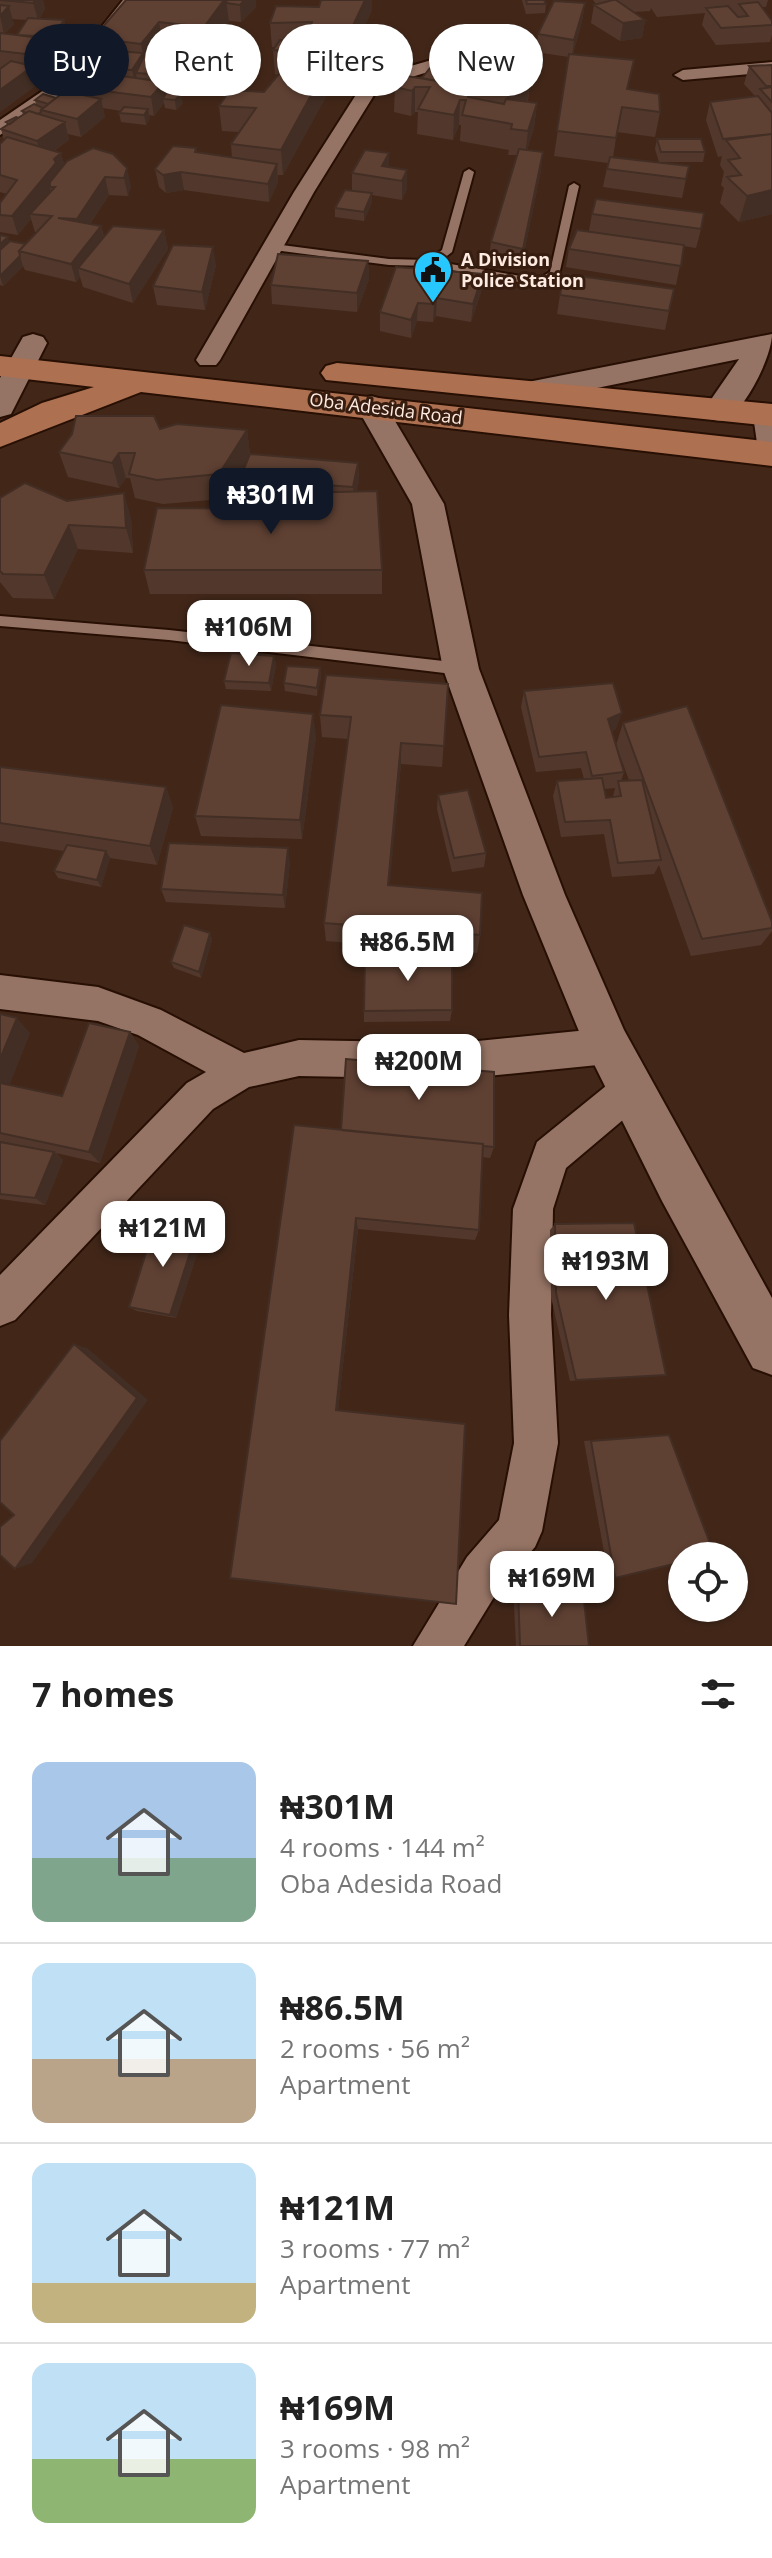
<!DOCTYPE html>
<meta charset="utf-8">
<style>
body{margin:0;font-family:"Open Sans",sans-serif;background:#f6f6f6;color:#222;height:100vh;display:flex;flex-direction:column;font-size:30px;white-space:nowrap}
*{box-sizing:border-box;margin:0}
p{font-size:26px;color:#767676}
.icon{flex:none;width:44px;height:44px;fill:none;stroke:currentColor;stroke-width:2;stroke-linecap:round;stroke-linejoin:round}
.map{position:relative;height:1646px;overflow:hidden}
.side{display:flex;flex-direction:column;background:#fff;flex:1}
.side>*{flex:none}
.guide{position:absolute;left:24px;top:24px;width:724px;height:72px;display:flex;gap:16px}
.fabs{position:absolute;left:668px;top:1542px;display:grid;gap:16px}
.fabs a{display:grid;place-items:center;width:80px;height:80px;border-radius:50%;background:#fff;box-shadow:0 2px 6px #0004;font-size:40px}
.price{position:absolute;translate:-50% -68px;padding:0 18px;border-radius:16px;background:#fff;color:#222;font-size:26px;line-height:52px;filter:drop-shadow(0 2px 4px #0008)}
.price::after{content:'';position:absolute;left:50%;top:48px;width:24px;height:18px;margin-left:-12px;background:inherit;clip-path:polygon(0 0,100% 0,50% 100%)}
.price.selected{background:#111827;color:#fff}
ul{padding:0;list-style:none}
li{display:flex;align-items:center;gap:24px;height:200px;padding:0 32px}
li+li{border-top:2px solid #e0e0e0}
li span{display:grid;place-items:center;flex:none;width:224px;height:160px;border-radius:16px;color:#555}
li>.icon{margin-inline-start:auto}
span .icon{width:96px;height:96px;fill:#fffc;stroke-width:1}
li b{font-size:34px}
h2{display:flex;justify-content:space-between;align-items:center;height:96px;padding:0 32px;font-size:34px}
.tag{padding:0 28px;border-radius:36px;background:#fff;box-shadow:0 2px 6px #0004;font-size:28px;line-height:72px}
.tag.selected{background:#111827;color:#fff}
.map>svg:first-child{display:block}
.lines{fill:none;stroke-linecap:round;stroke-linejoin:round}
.service-casing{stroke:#270f03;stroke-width:4}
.minor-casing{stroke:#270f03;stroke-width:4}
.tertiary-casing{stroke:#270f03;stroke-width:4}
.primary-casing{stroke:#270f03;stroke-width:4}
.service{fill:#957465;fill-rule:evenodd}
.minor{fill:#957465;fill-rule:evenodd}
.tertiary{fill:#957465;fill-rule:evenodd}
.primary{fill:#ad7051;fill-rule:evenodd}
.wall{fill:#52382c;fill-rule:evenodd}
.shaded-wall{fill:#422e24}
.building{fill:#5f4133;stroke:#422e24;stroke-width:2}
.labels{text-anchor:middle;stroke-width:6;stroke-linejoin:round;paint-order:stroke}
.far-poi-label{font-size:18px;font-weight:bold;fill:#feebe2;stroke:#371d0f;text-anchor:start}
.far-street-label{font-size:18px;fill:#feebe2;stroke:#371d0f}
</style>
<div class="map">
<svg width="772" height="1646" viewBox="0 0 772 1646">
<rect width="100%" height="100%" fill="#422719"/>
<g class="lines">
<g class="service-casing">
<path id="service" d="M469 169 474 172 452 252 439 262 538 279 550 272 569 186 574 183 579 186 559 275 540 286 429 266 389 265 274 250 269 247 274 244 389 259 427 260 442 250 464 172Z
M0 616 169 630 461 663 468 669 461 675 169 640 0 626Z"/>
</g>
<g class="minor-casing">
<path id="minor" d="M123 0H140L72 87 0 135V120L60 79Z
M435 59 444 64 441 68 379 87 314 192 220 360 216 365H200L196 360 294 192 366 79Z
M772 62V72L683 80 674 75 683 70Z
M765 407 772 409V465L763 463 759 457 753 415Z
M0 975 98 987 161 1010 244 1053 299 1040 458 1043 608 1028 621 1034 626 1046 621 1058 608 1064 458 1079 299 1076 249 1087 213 1109 15 1320 0 1326V1275L187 1083 206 1072 138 1035 98 1021 0 1009Z
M630 1072 643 1077 649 1090 643 1103 566 1168 553 1209 551 1315 558 1443 542 1531 535 1547 499 1589 464 1646H413L467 1557 499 1520 514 1443 509 1315 513 1209 537 1142 617 1077Z"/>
</g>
<g class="tertiary-casing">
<path id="tertiary" d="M33 334 43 337 47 343 11 414 0 417V378L23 337Z
M772 334C772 355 747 408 726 419 720 422 714 420 707 418L703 411 739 359 533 401 522 398 518 391 522 384 533 381Z
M371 396 382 399 444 504 479 669 565 895 624 1030 772 1298V1375L753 1368 662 1201 585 1046 523 895 443 669 412 504 356 406 360 399Z"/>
</g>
<g class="primary-casing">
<path id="primary" d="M0 356 772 442V466L141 392 0 447V423L42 403 94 387 0 376Z
M337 363 772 404V426L326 380 321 373 326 366Z"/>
</g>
<use href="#service" class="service"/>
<use href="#minor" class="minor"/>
<use href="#tertiary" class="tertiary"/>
<use href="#primary" class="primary"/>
</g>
<path class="wall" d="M0 0H43L45 9 39 19 64 20 68 38 57 55H53L55 63 40 80H37L38 84 0 112ZM12 19 27 20 17 35 5 33 14 24Z
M126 0H256V7L241 22 229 21 207 51 163 46 156 55 176 56 179 74 169 93 183 103 176 110 165 108 164 103 154 116 149 115 150 118 146 125 121 122 119 113 121 111 103 108 105 117 81 137 68 134 69 140 54 151 61 153 64 164 113 154 131 186 128 196 109 195 90 224 101 226 104 237 164 230 168 249 133 303 83 287 80 277 76 282 25 270 23 266 3 286 0 285V235L9 242 25 244 37 232H35L31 219 18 235 0 232V203L7 194 0 192V144L4 140 1 129 7 125 6 122 23 115 22 111 36 105 35 100 56 98 66 91 65 86 81 70 80 67 95 50 93 38Z
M321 0H372V10L341 78 328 77 329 91 283 175H278V182L269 202 184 190 166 193 159 187 155 169 196 148 197 153 232 158 231 144 239 132 222 131 219 106 264 92 278 75 275 74 273 50 275 47H272L270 23 319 7Z
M522 0H544L546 4 545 13 526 14Z
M593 0H768L766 7H762L772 21V35L770 42 716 45 702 25 705 13 657 17 651 8 650 11 633 12 645 20 642 38 620 41 591 23 594 5 596 4Z
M585 3 582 21 573 54 628 89 660 112 655 137 617 132 613 157 686 179 682 198 603 187 608 163 554 156 569 57 536 52 538 34Z
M772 65V214L739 222 720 203 724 188 721 185 724 172 720 165 722 156 718 157 706 120 710 102 755 96 744 84 749 66Z
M422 78 529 87 528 102 537 103 534 128 527 150 541 170 521 268 489 260 491 242 517 155H508L509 150 460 141 461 125H459L453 140 417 134 418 112H415L411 116 394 112 395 87Z
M657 139 705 152 703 162H659L655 149Z
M389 167 407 170V189L402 200 372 195V202L364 221 335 217V208L352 191V173Z
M592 214 701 229 696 248 684 246 676 285 566 267 569 249 589 231Z
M368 261 369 279 357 312 272 304 271 285Z
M216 265 205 310 157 305 153 286Z
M396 267 481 292 471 322 436 316 433 322 417 321 411 338 380 331V312Z
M560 295 669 311 665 330 557 314Z
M160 429 247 430 250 455 223 499 163 504 135 498 130 478H126L119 488 68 477 59 452Z
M358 463 359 481 356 491 382 570V594H150L144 570 294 509 295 500 243 497 240 479Z
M0 498 67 501 131 518 133 553 78 549 54 599 13 598 0 582Z
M274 656 276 665 271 691 226 689 224 681Z
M320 668 321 677 317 696 285 691 284 683Z
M448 684 442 767 401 764 389 885 480 935 477 953 326 941 324 923 348 739 322 737 320 715Z
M524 691 616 729 612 731 624 772 621 781 629 780 616 745 623 723 772 922V931L761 945 691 956 659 865 654 874 612 877 604 834 561 837 553 796 557 781 584 779 581 768 536 772 521 707ZM615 788 613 797 606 798 604 789Z
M316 736 302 839 201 836 195 816Z
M0 767 166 787 173 808 157 865 110 858 101 887 58 878 54 871 64 851 0 841Z
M438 795 486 853 484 867 452 872 437 809Z
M290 862 285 908 166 902 161 889Z
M210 933 212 940 201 978 174 968 171 962Z
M452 1010 450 1021 364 1022V1011Z
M0 1014 30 1033 9 1085 62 1096 130 1032 139 1046 100 1163 56 1153 63 1160 45 1205 0 1199V1142L22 1146 0 1141Z
M294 1125 494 1147 490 1158 482 1157 479 1230 475 1240 358 1229 338 1410 230 1578Z
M555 1224 666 1375 657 1376 570 1381 551 1297 550 1230Z
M203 1236 176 1318 137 1311 129 1307Z
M660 1435H669L615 1578 608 1574 584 1441Z
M513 1584 576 1587 583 1592 589 1646H516Z"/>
<path class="shaded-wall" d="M29 0H43L45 9 38 20 33 3Z
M224 0H226L229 22 207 51 204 27Z
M244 0H256V7L241 22 240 5Z
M365 0H372V10L341 78 340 53Z
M585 3 582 21 572 57 574 40Z
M9 6 14 24 4 34 0 16Z
M64 20 68 38 57 55 53 37Z
M645 20 642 38 620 41 623 23Z
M159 22 163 46 146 68 136 73 138 85 136 88 132 70 143 54 141 44Z
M49 39 55 63 40 80 34 55Z
M176 56 179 74 169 93 166 75Z
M33 66 38 84 0 112V90Z
M327 66 329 91 283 175 281 150Z
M164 82 166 99H163L164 103 154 116 151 97Z
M415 87V112L411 116 412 91Z
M529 87 527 105 506 113 507 95Z
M181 94 183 103 176 110 175 100Z
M101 99 105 117 81 137 77 119Z
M460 100 459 125 453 140 454 115Z
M537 103 534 128 525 156 528 131Z
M148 109 150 118 146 125 144 115Z
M65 122 69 140 42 159 37 141Z
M543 152 541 170 521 268 523 249Z
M61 153 66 171 55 187H50L51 194 30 214 31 219 18 235 12 216 54 159Z
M389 153V171L382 166Z
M277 164 278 182 269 202 268 184Z
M127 168 131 186 128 196 124 178Z
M407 170V189L402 200V181Z
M181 172 184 190 166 193 163 175Z
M105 177 109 195 81 237 77 219Z
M772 190V214L739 222 747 196Z
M372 193V202L364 221V212Z
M101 226 105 245 78 268 80 277 76 282 71 264Z
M164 230 168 249 133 303 129 284Z
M8 237 11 246 0 257V244Z
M213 247 216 265 205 310 202 292Z
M20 256 23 266 3 286 0 276Z
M368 261 369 279 357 312V293Z
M483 274 481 292 471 322 473 304Z
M437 298 436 316 433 322 434 304Z
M418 303 417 321 411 338V320Z
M247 430 250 455 223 499 219 474Z
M119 453 126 478 119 488 112 463Z
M358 463 359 481 354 504 353 487Z
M124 493 131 518 133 553 126 528Z
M69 525 78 549 54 599 44 575Z
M274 656 276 665 271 691 269 683Z
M320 668 321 677 317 696V688Z
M622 713 616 729 603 734 608 719Z
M313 714 316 736 302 839 300 820Z
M401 743V764L388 903V885Z
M166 787 173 808 157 865 150 846Z
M288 848 290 862 285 908 283 895Z
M106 851 110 858 101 887 97 880Z
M210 933 212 940 201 978 199 972Z
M17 1018 30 1033 6 1094 0 1089V1059Z
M130 1032 139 1046 100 1163 89 1152Z
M54 1152 63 1160 45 1205 35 1198Z
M356 1218 358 1229 338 1411 336 1410Z
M197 1231 203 1236 176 1318 170 1315Z
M74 1344 87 1348 148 1400 32 1563 15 1569Z"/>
<path class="building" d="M0 0H35L33 3Z
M126 0H224L204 27 159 22 141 44 93 38Z
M226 0H244L240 5 227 3Z
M321 0H365L340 53 273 50 280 40 305 41 312 22 270 23 276 6 319 7Z
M526 0H544L546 4H527Z
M613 0H616L645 20 623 23 594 5Z
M554 1 585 3 574 40 538 34Z
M758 2 772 21V25L721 28 706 8 728 6 738 17 748 16 739 4Z
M0 5 9 6 0 16Z
M28 18 64 20 53 37 17 35Z
M0 33 49 39 34 55 0 51Z
M92 49 143 53 132 70 80 67Z
M145 54 176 56 166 75 136 73Z
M569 54 634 60 627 89 659 94 660 112 622 107 616 138 557 131Z
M438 58 502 68 526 82 529 87 507 95 422 78Z
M11 61 33 66 0 90V69Z
M289 62 327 66 281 150 231 144 256 108 219 106 230 90 264 92Z
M772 65V86H766L749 66Z
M79 70 164 82 151 97 65 86Z
M400 75 456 84 454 91 468 93V97L504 104 506 99 537 103 528 131 511 129 512 124 462 115 466 100H460L454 115 418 109 430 87H415L412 91 395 87Z
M772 87V102L760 89Z
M65 91 101 99 77 119 41 110Z
M166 93 181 94 175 100 163 99Z
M43 94 56 98 48 104 35 100Z
M758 96 772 113V134L723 139 710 102Z
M34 104 43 108 41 110V112L38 114 29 111 26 113 22 111Z
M124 107 148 109 144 115 119 113Z
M29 111 65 122 37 141 1 129Z
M16 117 18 118 10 124 6 122Z
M772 134V190L747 196 727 177 741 175 728 160 740 158 726 140Z
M7 137 61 153 54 159 56 163 12 216 0 215V203L17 180 0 175V144Z
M657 139H701L705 152H661Z
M173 146 196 148 195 152 277 164 268 184 181 172 163 175 155 169Z
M93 148 113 154 127 168 124 178 105 177 77 219 58 218 101 226 71 264 19 251 52 216 30 214 55 187H50V182L67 161Z
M519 149 543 152 523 249 491 242Z
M365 150 389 153 382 166 407 170 402 181 352 173Z
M610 157 689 166 686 179 607 169Z
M345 190 372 193 364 212 335 208Z
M596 199 704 213 701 229 592 214Z
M113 226 164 230 129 284 78 268Z
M577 230 684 245 681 266 569 249Z
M0 235 8 237 0 244Z
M10 241 25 244 19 251 20 256 0 276V250Z
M173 245 213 247 202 292 153 286Z
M278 254 368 261 357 293 271 285Z
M396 267 483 274 473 304 437 298 434 304 418 303 411 320 380 312Z
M564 274 674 289 669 311 560 295Z
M76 416H154L160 429 177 424 247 430 219 474 157 480 129 474 135 453H119L112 463 59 452 72 434Z
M250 454 358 463 353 487 240 479Z
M25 483 67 501 124 493 126 528 69 525 44 575 3 574 0 571V498Z
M377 491 382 570H144L157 508 294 509 296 493Z
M231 653 274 656 269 683 224 681Z
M287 666 320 668 317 688 284 683Z
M326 675 448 684 444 746 401 743 388 885 482 893 480 935 324 923 351 717 320 715Z
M613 683 622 713 608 719 624 772 592 776 586 752 539 757 524 691Z
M221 705 313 714 300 820 195 816Z
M687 706 772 922V928L702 939 623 723Z
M0 767 166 787 150 846 0 823Z
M602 778 606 798 621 796 618 781 642 780 661 860 618 863 610 820 565 822 557 781Z
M468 790 486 853 454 858 438 795Z
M169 843 288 848 283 895 161 889Z
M67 845 106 851 97 880 54 871Z
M184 925 210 933 199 972 171 962Z
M365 954 452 957V1010L364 1011Z
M0 1014 17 1018 0 1059Z
M89 1023 130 1032 89 1152 0 1133V1083L62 1096Z
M346 1059 494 1072V1147L483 1146V1144L341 1130Z
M294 1125 483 1144 479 1230 356 1218 336 1410 465 1424 456 1604 230 1578Z
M0 1142 54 1152 35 1198 0 1194Z
M634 1223 666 1375 576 1380 556 1293 555 1224Z
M155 1224 197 1231 170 1315 129 1307Z
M74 1344 137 1398 15 1569 0 1555V1527L14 1515 0 1502V1441Z
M669 1435 714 1554 707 1556H682V1562L615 1578 591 1441Z
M518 1589 583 1592 589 1646H520Z"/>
<defs>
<g id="civic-pin" transform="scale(2)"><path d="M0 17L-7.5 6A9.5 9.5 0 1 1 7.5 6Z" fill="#27c8ff" stroke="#371d0f"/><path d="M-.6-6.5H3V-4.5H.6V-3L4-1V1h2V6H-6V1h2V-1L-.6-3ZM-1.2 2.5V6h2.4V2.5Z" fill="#111"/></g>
</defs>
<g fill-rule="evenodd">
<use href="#civic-pin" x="433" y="270"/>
</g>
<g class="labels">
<g class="far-poi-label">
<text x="461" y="266">A Division<tspan x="461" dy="21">Police Station</tspan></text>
</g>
<g class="far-street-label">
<text transform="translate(386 409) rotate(7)" y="6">Oba Adesida Road</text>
</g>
</g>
</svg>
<div class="fabs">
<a><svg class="icon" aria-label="locate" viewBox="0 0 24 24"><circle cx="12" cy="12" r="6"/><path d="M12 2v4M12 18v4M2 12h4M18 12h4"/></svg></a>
</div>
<b class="price selected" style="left:271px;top:536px">₦301M</b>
<b class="price" style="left:249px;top:668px">₦106M</b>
<b class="price" style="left:408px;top:983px">₦86.5M</b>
<b class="price" style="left:419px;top:1102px">₦200M</b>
<b class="price" style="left:163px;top:1269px">₦121M</b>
<b class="price" style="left:606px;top:1302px">₦193M</b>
<b class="price" style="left:552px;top:1619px">₦169M</b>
<div class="guide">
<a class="tag selected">Buy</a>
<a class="tag">Rent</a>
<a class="tag">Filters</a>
<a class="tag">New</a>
</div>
</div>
<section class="side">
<h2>7 homes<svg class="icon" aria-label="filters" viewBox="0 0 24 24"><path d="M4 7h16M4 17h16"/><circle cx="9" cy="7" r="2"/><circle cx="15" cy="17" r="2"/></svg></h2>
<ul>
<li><span style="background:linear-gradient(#a9c7e8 60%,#7fa58c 0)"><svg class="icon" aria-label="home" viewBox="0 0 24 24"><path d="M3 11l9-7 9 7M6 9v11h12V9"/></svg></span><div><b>₦301M</b><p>4 rooms · 144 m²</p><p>Oba Adesida Road</p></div></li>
<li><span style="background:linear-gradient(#bfe0f5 60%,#b9a48a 0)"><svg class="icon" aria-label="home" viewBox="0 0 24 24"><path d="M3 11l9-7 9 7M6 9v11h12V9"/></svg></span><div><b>₦86.5M</b><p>2 rooms · 56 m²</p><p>Apartment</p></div></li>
<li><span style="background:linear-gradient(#bfe0f5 75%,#c2b280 0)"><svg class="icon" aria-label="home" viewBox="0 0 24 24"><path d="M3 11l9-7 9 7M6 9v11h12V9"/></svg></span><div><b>₦121M</b><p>3 rooms · 77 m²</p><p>Apartment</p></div></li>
<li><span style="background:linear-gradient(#bfe0f5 60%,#8fb573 0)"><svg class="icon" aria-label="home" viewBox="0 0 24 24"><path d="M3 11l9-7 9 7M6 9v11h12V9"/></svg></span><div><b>₦169M</b><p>3 rooms · 98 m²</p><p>Apartment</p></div></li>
</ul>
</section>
